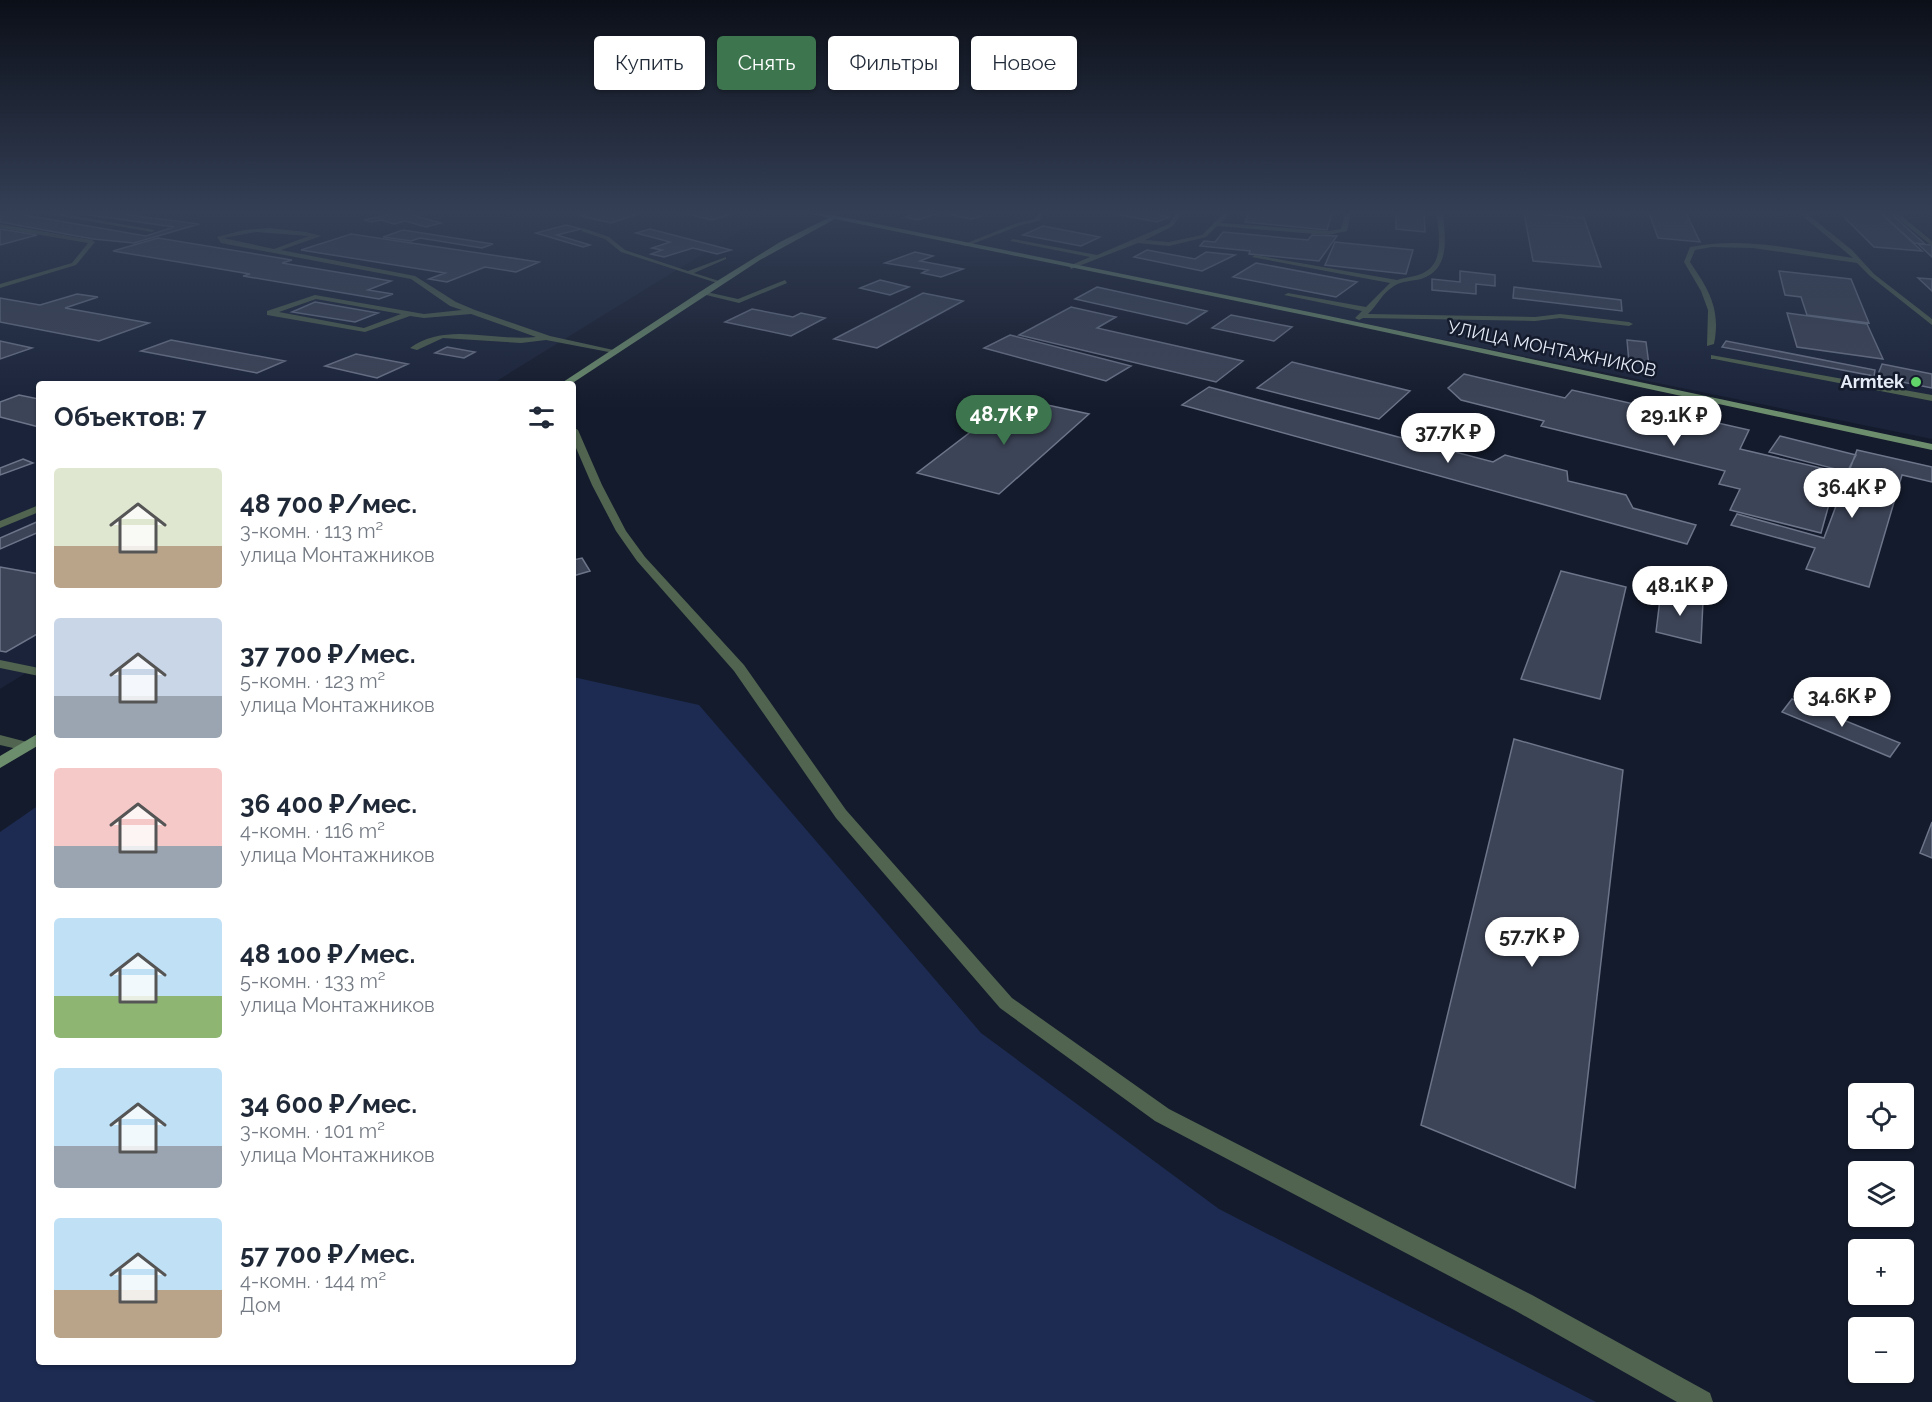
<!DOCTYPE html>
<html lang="ru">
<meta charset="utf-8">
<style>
body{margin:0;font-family:Raleway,sans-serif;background:#f2f2f3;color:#1f2937;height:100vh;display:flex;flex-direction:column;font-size:22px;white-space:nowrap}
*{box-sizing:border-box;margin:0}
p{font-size:20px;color:#747a83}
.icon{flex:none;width:33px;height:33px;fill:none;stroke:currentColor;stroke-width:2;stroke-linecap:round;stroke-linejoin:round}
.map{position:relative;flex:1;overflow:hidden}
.panel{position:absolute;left:36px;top:381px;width:540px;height:984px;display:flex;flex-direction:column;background:#fff;border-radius:6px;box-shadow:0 2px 4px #0004}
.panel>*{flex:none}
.hud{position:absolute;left:594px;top:36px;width:570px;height:54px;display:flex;gap:12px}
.fabs{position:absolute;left:1848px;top:1083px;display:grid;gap:12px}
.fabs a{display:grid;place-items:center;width:66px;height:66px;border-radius:6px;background:#fff;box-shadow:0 2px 4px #0004;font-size:30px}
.price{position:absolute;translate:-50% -51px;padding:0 14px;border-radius:21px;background:#fff;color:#222;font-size:20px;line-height:39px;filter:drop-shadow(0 2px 3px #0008)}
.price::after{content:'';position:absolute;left:50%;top:36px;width:18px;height:14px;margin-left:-9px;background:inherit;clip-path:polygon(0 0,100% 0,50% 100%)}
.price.active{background:#3d764e;color:#fff}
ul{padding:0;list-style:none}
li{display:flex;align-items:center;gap:18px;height:150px;padding:0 18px}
li span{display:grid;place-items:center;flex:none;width:168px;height:120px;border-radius:6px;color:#555}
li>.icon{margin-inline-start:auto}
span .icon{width:72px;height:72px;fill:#fffc;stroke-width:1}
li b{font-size:26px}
h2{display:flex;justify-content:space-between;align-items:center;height:72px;padding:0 18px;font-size:26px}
.pill{padding:0 21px;border-radius:6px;background:#fff;box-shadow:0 2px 4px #0004;font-size:21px;line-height:54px}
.pill.active{background:#3d764e;color:#fff}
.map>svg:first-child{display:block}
.built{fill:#1a2339}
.green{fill:#1d2b52}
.building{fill:#3c4457;stroke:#6c758a;stroke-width:1.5}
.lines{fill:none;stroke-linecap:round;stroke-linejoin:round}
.service{fill:#506450;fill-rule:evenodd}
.secondary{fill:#6d8e6d;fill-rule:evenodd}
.poi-dot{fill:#61d56a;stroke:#141b2c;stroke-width:2}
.labels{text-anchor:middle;stroke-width:5;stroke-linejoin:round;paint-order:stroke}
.far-street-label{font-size:18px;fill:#e5ebf7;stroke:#141b2c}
.far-poi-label{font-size:18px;font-weight:bold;fill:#e5ebf7;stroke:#141b2c;text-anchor:end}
</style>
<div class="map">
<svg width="1932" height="1402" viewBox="0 0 1932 1402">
<rect width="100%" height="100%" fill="#141b2c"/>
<path class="built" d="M0 213H756L764 216 492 384H39V665L0 689Z
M838 213H1897L1932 241V439L860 221Z
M1900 213H1932V239Z"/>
<path class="green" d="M573 677 699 705 981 1033 1219 1209 1596 1402H0V832L39 805V1362H573Z"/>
<path class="building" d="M0 213H13L146 236 174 227 75 213H113L199 224 134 243 93 239 0 222Z
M395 213H405L441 223 426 227 405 221 394 224 381 220 371 222 364 220Z
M590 213H641L611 223 580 216Z
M684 213H734L712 220Z
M917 213H930L935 214 918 220 905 217Z
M942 213H970L982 216 971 219Z
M1109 213H1150L1169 217 1157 222Z
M1249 213H1332L1327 230 1245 222Z
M1396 213H1424L1425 232 1396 229Z
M1521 213H1582L1584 218 1524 213Z
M1524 213 1584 218 1601 267 1533 261Z
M1649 213H1686L1700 242 1658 238Z
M1840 213H1880L1922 251 1874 247Z
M1881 213H1890L1925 244 1914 243Z
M566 225 581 229 557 235 590 245 583 247 536 233Z
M1043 226 1100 237 1081 246 1023 235Z
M0 229 37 235 0 245Z
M650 229 731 250 717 254 693 248 664 257 651 254 662 250 652 248 670 242 636 233Z
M403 230 493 244 482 248 420 238 411 241 383 237Z
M1223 232 1308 240 1312 235 1337 236 1319 261 1249 254 1250 251 1200 246 1204 241 1215 242Z
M351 234 539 262 516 272 485 267 447 282 429 279 445 273 301 250Z
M158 238 292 260 282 263 391 281 368 290 393 294 379 299 243 276 250 274 113 251Z
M1335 242 1413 250 1406 274 1325 265Z
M1918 244 1932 245V257Z
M1147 250 1195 259 1206 252 1235 255 1202 271 1134 257Z
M915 252 933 256 920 261 963 269 941 277 922 273 928 270 885 263Z
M1256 263 1357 282 1336 297 1233 277Z
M1460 271 1495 275V286L1476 284V294L1432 290V279L1460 282Z
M1779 271 1851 279 1869 323 1807 315 1801 297 1785 295Z
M1918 278 1932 279V291Z
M880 280 909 287 890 295 860 288Z
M1097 287 1207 311 1187 324 1075 299Z
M1514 287 1621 300 1622 311 1513 298Z
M923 293 963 301 877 348 834 339Z
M77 294 98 297 65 308 149 323 99 341 0 322V298L40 305Z
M315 302 378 313 355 322 292 312Z
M1071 307 1116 317 1097 328 1243 361 1216 382 1019 335Z
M752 309 793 317 801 313 825 318 791 336 725 322Z
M1787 313 1867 324 1883 359 1797 347Z
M1231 315 1292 327 1274 341 1212 328Z
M1010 335 1131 366 1106 381 984 348Z
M171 340 285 361 257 373 141 351Z
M1627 340 1646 342 1649 365 1629 362Z
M0 341 32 348 0 359Z
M1726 341 1875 370 1874 376 1722 347Z
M447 347 475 352 464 358 435 353Z
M356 354 408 364 377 378 325 366Z
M1292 362 1410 391 1379 419 1257 388Z
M1882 364 1932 374V388L1877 377Z
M1464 374 1565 398 1572 390 1749 430 1740 449 1838 472 1821 533 1730 510 1740 489 1719 484 1725 471 1541 426 1544 421 1461 400 1448 388Z
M1209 387 1493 462 1505 455 1567 471 1568 481 1626 495 1633 508 1696 525 1687 544 1182 405Z
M19 395 39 399V427L0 417V402Z
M1015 398 1089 414 999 494 917 473Z
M1780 436 1856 455 1847 472 1769 452Z
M1857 450 1932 467V482L1902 475 1869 587 1806 569 1815 548 1731 525 1737 514 1824 538Z
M23 459 33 463 0 475V468Z
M39 521V532L0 549V538Z
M582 558 590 571 573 576V560Z
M0 567 39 574V633L6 652 0 651Z
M1561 571 1626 587 1600 699 1521 679Z
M1661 591 1703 601 1701 643 1656 632Z
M1792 699 1900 743 1890 757 1782 712Z
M1514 739 1623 770 1575 1188 1421 1125Z
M1932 822V858L1920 853Z"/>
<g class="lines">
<path class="service" d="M42 213H57L155 230 152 232Z
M1038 213H1044L1039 221 1021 225 967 246 962 245 1017 223 1035 219Z
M1176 213H1182L1173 226 1145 240 1169 242 1202 235 1224 213H1230L1221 223 1328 231 1341 229 1345 213H1351L1347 231 1328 235 1217 226 1206 237 1169 246 1138 243 1071 269 1069 266 1090 257 1010 241 1013 239 1097 255 1169 224Z
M1437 213H1443C1445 238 1451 269 1421 279 1412 281 1402 281 1394 286 1382 293 1377 306 1368 314L1535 317 1560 314 1629 322 1633 324 1629 326 1560 318 1535 321 1363 318 1359 320 1355 318 1362 311 1284 295 1288 293 1366 307 1390 283 1252 257 1255 255 1397 280C1406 277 1416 277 1425 272 1445 261 1438 232 1437 213Z
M1618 213H1624L1625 214 1622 216Z
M1799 213H1806L1852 250 1874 274 1932 319V325L1870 276 1857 263 1753 248 1712 247 1695 250 1690 262C1709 290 1721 309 1714 344L1707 346 1708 310 1701 291 1684 262 1690 247C1744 236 1799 250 1853 258Z
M1891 213H1898L1932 241V246Z
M0 224 92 240 95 242 76 265 0 288V284L72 263 88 243 0 228Z
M269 228 306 232 321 236 281 250 415 276 456 302 475 310 550 336 618 351 614 353 546 340 521 343 443 338 417 350 410 348C446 321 495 342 536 337L471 314 424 318 410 316 365 332 267 315V311L315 295 424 314 462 310 450 306 411 279 221 243 217 237 244 230ZM256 232 309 236 274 249 223 238ZM316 299 401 314 364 328 279 312Z
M583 228 609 237 625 250 688 271 726 257V259L694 273 722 282 717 283 621 252 605 239 581 231Z
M785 280 787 283 739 303 698 293 702 291 738 299Z
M1711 355 1932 395V401L1714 359H1711Z
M573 427 578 430 602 485 626 531 645 557 744 665 846 810 1012 998 1169 1109 1532 1295 1710 1393 1713 1402H1677L1516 1311 1155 1121 1000 1008 836 818 734 671 637 561 616 531 592 485 573 441Z
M39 505V512L0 528V521Z
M0 660 39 668V676L0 668Z
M0 735 31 743 33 746 26 751 0 745Z"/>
<path class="secondary" d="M810 213H823L1324 315 1932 444V450L1324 319 835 219 760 260 571 384H560L709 286 780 242 828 218Z
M39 733V745L0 768V756Z"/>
</g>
<linearGradient id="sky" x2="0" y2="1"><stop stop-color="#0b0f18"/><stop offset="0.52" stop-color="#343f56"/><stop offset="1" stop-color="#343f56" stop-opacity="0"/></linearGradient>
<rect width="1932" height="409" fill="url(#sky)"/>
<circle class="poi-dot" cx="1916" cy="382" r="6"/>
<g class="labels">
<g class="far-street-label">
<text transform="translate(1552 349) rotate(12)" y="6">УЛИЦА МОНТАЖНИКОВ</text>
</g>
<g class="far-poi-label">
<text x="1904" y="388">Armtek</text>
</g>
</g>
</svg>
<div class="fabs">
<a><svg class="icon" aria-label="locate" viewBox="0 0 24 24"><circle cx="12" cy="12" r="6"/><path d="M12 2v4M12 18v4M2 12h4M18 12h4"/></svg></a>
<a><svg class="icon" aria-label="layers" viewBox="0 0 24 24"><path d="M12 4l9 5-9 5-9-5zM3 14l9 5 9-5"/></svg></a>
<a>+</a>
<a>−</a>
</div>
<b class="price active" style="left:1004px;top:446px">48.7K ₽</b>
<b class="price" style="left:1674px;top:447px">29.1K ₽</b>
<b class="price" style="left:1448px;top:464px">37.7K ₽</b>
<b class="price" style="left:1852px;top:519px">36.4K ₽</b>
<b class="price" style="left:1680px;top:617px">48.1K ₽</b>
<b class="price" style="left:1842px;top:728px">34.6K ₽</b>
<b class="price" style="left:1532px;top:968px">57.7K ₽</b>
<div class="hud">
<a class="pill">Купить</a>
<a class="pill active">Снять</a>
<a class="pill">Фильтры</a>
<a class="pill">Новое</a>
</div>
<section class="panel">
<h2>Объектов: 7<svg class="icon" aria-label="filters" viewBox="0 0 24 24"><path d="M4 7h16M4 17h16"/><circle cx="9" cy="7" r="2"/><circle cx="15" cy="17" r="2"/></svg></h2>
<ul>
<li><span style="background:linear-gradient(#dfe7d0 65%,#b9a48a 0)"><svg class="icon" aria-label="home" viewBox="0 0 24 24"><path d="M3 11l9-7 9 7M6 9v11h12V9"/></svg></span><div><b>48 700 ₽/мес.</b><p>3-комн. · 113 m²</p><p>улица Монтажников</p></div></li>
<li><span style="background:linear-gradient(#c9d6e8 65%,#9aa5b1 0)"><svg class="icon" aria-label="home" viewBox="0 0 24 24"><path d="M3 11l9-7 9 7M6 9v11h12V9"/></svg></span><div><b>37 700 ₽/мес.</b><p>5-комн. · 123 m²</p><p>улица Монтажников</p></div></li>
<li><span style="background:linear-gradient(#f6c9c9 65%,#9aa5b1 0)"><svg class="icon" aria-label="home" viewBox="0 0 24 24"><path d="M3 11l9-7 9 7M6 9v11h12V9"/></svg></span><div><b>36 400 ₽/мес.</b><p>4-комн. · 116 m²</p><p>улица Монтажников</p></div></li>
<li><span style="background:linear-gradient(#bfe0f5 65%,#8fb573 0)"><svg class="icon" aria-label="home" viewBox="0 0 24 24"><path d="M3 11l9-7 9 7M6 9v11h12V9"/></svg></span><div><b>48 100 ₽/мес.</b><p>5-комн. · 133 m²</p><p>улица Монтажников</p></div></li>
<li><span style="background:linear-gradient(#bfe0f5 65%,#9aa5b1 0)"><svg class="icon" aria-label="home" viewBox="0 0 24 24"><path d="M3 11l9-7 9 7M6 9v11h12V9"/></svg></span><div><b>34 600 ₽/мес.</b><p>3-комн. · 101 m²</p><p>улица Монтажников</p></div></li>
<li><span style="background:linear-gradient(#bfe0f5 60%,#b9a48a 0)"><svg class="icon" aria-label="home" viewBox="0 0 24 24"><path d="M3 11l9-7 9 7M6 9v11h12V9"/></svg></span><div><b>57 700 ₽/мес.</b><p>4-комн. · 144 m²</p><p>Дом</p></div></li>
</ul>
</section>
</div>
